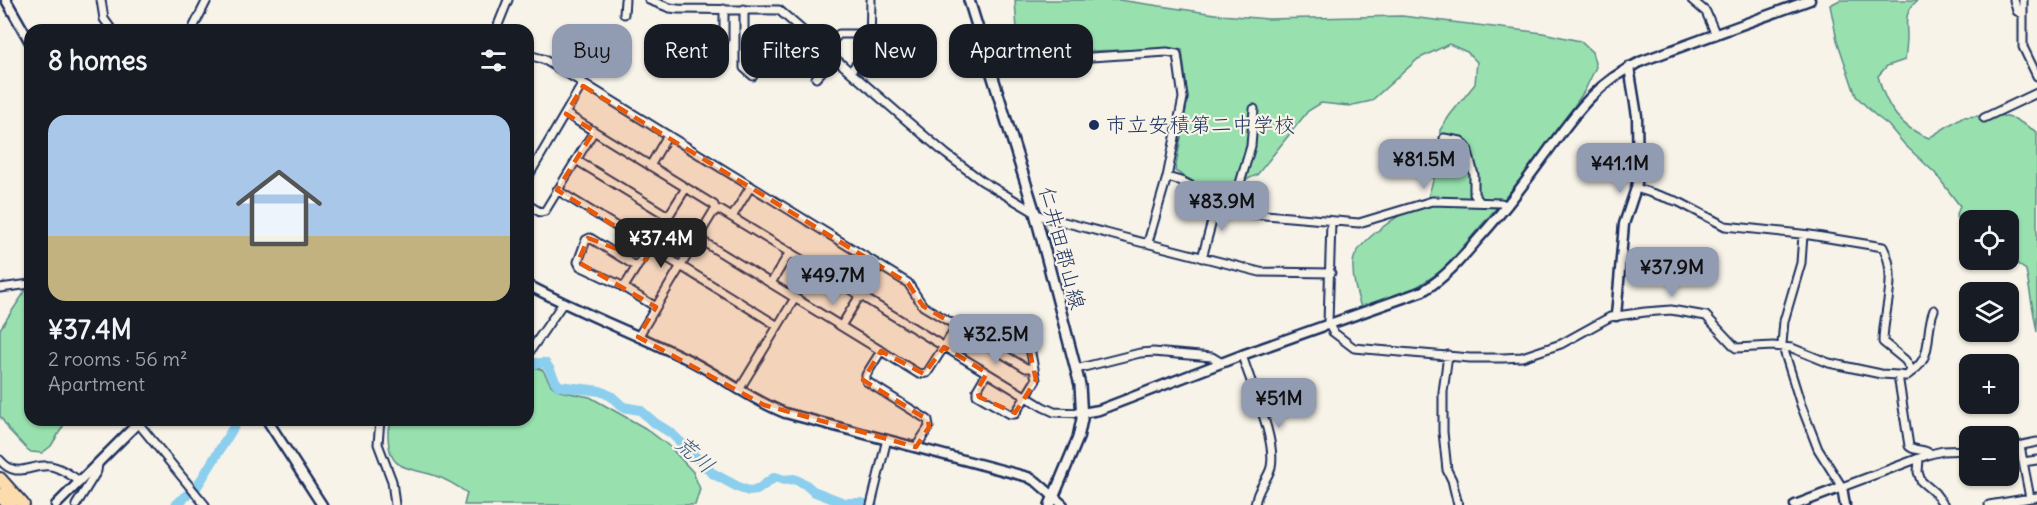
<!DOCTYPE html>
<meta charset="utf-8">
<style>
body{margin:0;font-family:Delius,"Klee One",sans-serif;background:#242831;color:#f1f3f6;height:100vh;display:flex;flex-direction:column;font-size:22px;white-space:nowrap}
*{box-sizing:border-box;margin:0}
p{font-size:20px;color:#9ea1a6}
.icon{flex:none;width:33px;height:33px;fill:none;stroke:currentColor;stroke-width:2;stroke-linecap:round;stroke-linejoin:round}
.map{position:relative;flex:1;overflow:hidden}
.details{position:absolute;left:24px;top:24px;width:510px;height:402px;display:flex;flex-direction:column;background:#171b24;border-radius:18px;box-shadow:0 2px 4px #0004}
.details>*{flex:none}
.hud{position:absolute;left:552px;top:24px;width:570px;height:54px;display:flex;gap:12px}
.fabs{position:absolute;left:1959px;top:210px;display:grid;gap:12px}
.fabs a{display:grid;place-items:center;width:60px;height:60px;border-radius:12px;background:#171b24;box-shadow:0 2px 4px #0004;font-size:30px}
.price{position:absolute;translate:-50% -51px;padding:0 14px;border-radius:12px;background:#919bb2;color:#111;font-size:20px;line-height:39px;filter:drop-shadow(0 2px 3px #0008)}
.price::after{content:'';position:absolute;left:50%;top:36px;width:18px;height:14px;margin-left:-9px;background:inherit;clip-path:polygon(0 0,100% 0,50% 100%)}
.price.selected{background:#222;color:#fff}
ul{padding:0;list-style:none}
li{display:grid;align-content:center;gap:12px;height:318px;padding:0 24px}
li+li{border-top:2px solid #363941}
li span{display:grid;place-items:center;height:186px;border-radius:18px;color:#555}
li>.icon{margin-inline-start:auto}
span .icon{width:108px;height:108px;fill:#fffc;stroke-width:1}
li b{font-size:26px}
h2{display:flex;justify-content:space-between;align-items:center;height:72px;padding:0 24px;font-size:26px}
.pill{padding:0 21px;border-radius:18px;background:#171b24;box-shadow:0 2px 4px #0004;font-size:21px;line-height:54px}
.pill.selected{background:#919bb2;color:#111}
.map>svg:first-child{display:block}
.green{fill:#98e1af;stroke:#5a8886;stroke-width:1.5}
.lines{fill:none;stroke-linecap:round;stroke-linejoin:round}
.river{stroke:#8bceed;stroke-width:10}
.minor-casing{stroke:#1b2f5e;stroke-width:11}
.tertiary-casing{stroke:#1b2f5e;stroke-width:13}
.secondary-casing{stroke:#1b2f5e;stroke-width:14}
.motorway-casing{stroke:#1b2f5e;stroke-width:16}
.minor{stroke:#f7f3e8;stroke-width:7}
.tertiary{stroke:#f7f3e8;stroke-width:8}
.secondary{stroke:#f7f3e8;stroke-width:9}
.motorway{stroke:#fcdcac;stroke-width:12}
.marked{fill:#e8590c;fill-opacity:0.2;stroke:#e8590c;stroke-width:4.5;stroke-dasharray:12 8;stroke-linejoin:round}
.poi-dot{fill:#1b2f5e;stroke:#f7f3e8;stroke-width:2}
.labels{text-anchor:middle;stroke-width:4.5;stroke-linejoin:round;paint-order:stroke}
.poi-label{font-size:21px;fill:#1b2f5e;stroke:#f7f3e8;text-anchor:start}
.street-label{font-size:21px;fill:#1b2f5e;stroke:#f7f3e8}
.water-label{font-size:22px;font-style:italic;fill:#375782;stroke:#f7f3e8}
</style>
<div class="map">
<svg width="2037" height="505" viewBox="0 0 2037 505">
<rect width="100%" height="100%" fill="#f7f3e8"/>
<filter id="ink" filterUnits="userSpaceOnUse"><feTurbulence type="fractalNoise" baseFrequency=".0167" numOctaves="2"/><feDisplacementMap in="SourceGraphic" scale="12" xChannelSelector="R" yChannelSelector="G"/><feConvolveMatrix kernelMatrix="1 2 1 2 8 2 1 2 1" color-interpolation-filters="sRGB"/></filter>
<g filter="url(#ink)">
<path class="green" d="M1015 0H1119L1222 15 1268 19 1402 16 1543 33 1580 41 1592 52 1596 67 1585 90 1540 157 1442 271 1377 312 1363 314C1358 298 1352 280 1353 263 1354 240 1410 209 1428 197L1439 162 1440 130 1450 115 1475 84 1477 62 1467 52 1449 44 1418 59 1371 101 1349 106 1321 103 1308 111 1257 175 1232 186 1204 188 1175 171 1188 98 1182 49 1088 51 1070 47 1018 45Z
M1840 0H1918C1905 11 1906 19 1907 35 1907 43 1906 52 1905 60L1887 66 1878 76C1885 105 1900 128 1929 138L1962 117 1999 115 2015 119 2037 132V332L2026 270 2009 258 2008 220H1970L1969 236 1965 234 1956 217 1960 206 1935 173 1905 145 1888 125 1875 115 1856 96 1837 40 1830 5Z
M30 251V420H116L112 423H65L51 446 42 453 31 452 27 449 9 430 0 416V329L26 290Z
M534 367 543 370 551 385 559 391 590 397 645 428 669 446 693 472 700 489 695 505H464L467 493C456 485 446 479 433 475 401 466 387 469 388 429L390 428 389 420H464L476 425 487 426 497 420H528V369Z"/>
<g class="lines">
<path class="river" d="M528 363H545C552 370 552 379 559 386L600 391 611 396 623 407 640 410 655 423 671 433 712 473 740 488 749 491 757 490 775 477 784 480 794 479 805 484 813 491 844 503H859L873 505
M176 505 198 485 238 420"/>
<g class="minor-casing">
<path id="minor" d="M101 0 104 19 112 30
M649 0 670 8 678 9 779 10 906 120 946 154 982 181 1041 216 1144 243 1148 242 1167 177 1183 98 1177 54 1167 52 1076 58 1056 53 984 52
M1692 0 1706 12 1716 35
M2014 0 2017 11 2023 14
M2023 0V47L2037 76
M744 9V68L753 76
M624 14 625 0
M192 30 207 0
M496 30 508 0
M724 41V9
M825 49 839 34H871
M528 55 543 59 583 83
M851 71 870 47 871 0
M816 78 835 57
M566 114 714 205 716 210
M1984 118 2037 93
M1444 138 1461 141 1467 148 1474 175V194L1480 202
M576 160 668 216
M650 166 668 135
M528 177 583 83 908 283 923 306 955 325 985 332 991 331 998 325 1025 329 1028 337 1036 380 1015 414H1010L977 395V390L987 373
M1167 177 1181 181 1233 207 1253 214 1359 223 1432 201 1501 203 1507 206
M1636 188 1679 202 1725 226 1810 235 1883 247C1899 277 1883 311 1883 342L1905 360 1911 369 1909 374 1906 376 1898 375
M557 190 778 326
M528 205 540 212 545 211 594 131
M1233 207 1251 146 1254 109
M732 217 751 186
M1331 221 1328 323 1333 332 1354 348 1470 358H1503L1522 357 1561 344 1610 317 1645 312 1671 310 1706 316 1736 348 1773 346 1792 348 1829 363 1881 374 1898 375 1909 446C1915 452 1924 448 1930 454
M1803 235 1801 263 1784 321 1782 344 1801 405 1818 449 1842 487 1930 454 1943 451 1970 450
M697 238 919 374 927 373 957 326
M1146 243 1260 272 1331 273
M1202 258 1218 199
M637 267 590 238 586 240 578 262 580 266 618 284 656 307
M771 283 790 252
M624 287 686 188
M0 288 30 284
M841 326 879 265
M987 332 988 345 1026 368H1034
M638 337 712 214 716 210H720L1043 407 1054 412 1082 413
M881 351 866 375V381L928 420 929 427 916 447
M528 354 563 303
M1242 355C1250 383 1277 439 1271 467 1268 480 1257 487 1255 505
M1448 355 1443 392V432L1447 470 1452 480 1458 505
M1076 369 1140 353 1153 352 1212 357 1222 363
M1910 373C1935 357 1924 333 1934 310
M739 390 795 298
M380 420 378 444 392 481 395 505
M138 423 205 505
M2020 446 2030 498
M2008 448 2037 442
M1919 459 1918 472 1921 481 1935 493 1944 505
M0 460C17 480 30 464 50 466 59 467 73 476 80 482
M2023 462 2037 460
M76 505 97 471 98 464
M871 505 887 439
M1989 505 2037 497"/>
</g>
<g class="tertiary-casing">
<path id="tertiary" d="M6 0 30 42
M528 285C579 312 633 333 685 358 720 375 749 399 785 413L1028 477 1037 482 1063 505
M1616 316 1624 224 1636 188 1638 176 1637 116 1629 67
M1082 413 1099 410 1242 355 1423 291C1446 277 1462 258 1479 238 1503 212 1524 184 1545 155 1574 115 1595 83 1642 61L1810 0
M267 420 322 505
M56 505 141 420
M1795 505 1842 487 1845 505"/>
</g>
<g class="secondary-casing">
<path id="secondary" d="M969 0 1035 213 1080 385 1082 419 1078 438 1050 505"/>
</g>
<g class="motorway-casing">
<path id="motorway" d="M0 479 23 505
M0 495 9 505"/>
</g>
<use href="#minor" class="minor"/>
<use href="#tertiary" class="tertiary"/>
<use href="#secondary" class="secondary"/>
<use href="#motorway" class="motorway"/>
</g>
</g>
<path class="marked" d="M583 86 908 283 923 306 955 325 983 332 998 325 1025 329 1036 380 1015 413 979 397 977 390 987 373 944 347 924 374 881 351 863 380 928 420 929 427 916 447 764 405 638 337 656 307 578 262 588 238 646 260 652 249 557 190 594 131 566 114Z"/>
<circle class="poi-dot" cx="1094" cy="125" r="6"/>
<g class="labels">
<g class="poi-label">
<text x="1106" y="132">市立安積第二中学校</text>
</g>
<g class="street-label">
<text transform="translate(1062 248) rotate(75)" y="7">仁井田郡山線</text>
</g>
<g class="water-label">
<text transform="translate(695 454) rotate(42)" y="8">荒川</text>
</g>
</g>
</svg>
<div class="fabs">
<a><svg class="icon" aria-label="locate" viewBox="0 0 24 24"><circle cx="12" cy="12" r="6"/><path d="M12 2v4M12 18v4M2 12h4M18 12h4"/></svg></a>
<a><svg class="icon" aria-label="layers" viewBox="0 0 24 24"><path d="M12 4l9 5-9 5-9-5zM3 14l9 5 9-5"/></svg></a>
<a>+</a>
<a>−</a>
</div>
<b class="price" style="left:1424px;top:190px">¥81.5M</b>
<b class="price" style="left:1620px;top:194px">¥41.1M</b>
<b class="price" style="left:1222px;top:232px">¥83.9M</b>
<b class="price selected" style="left:661px;top:269px">¥37.4M</b>
<b class="price" style="left:1672px;top:298px">¥37.9M</b>
<b class="price" style="left:833px;top:306px">¥49.7M</b>
<b class="price" style="left:996px;top:365px">¥32.5M</b>
<b class="price" style="left:1279px;top:429px">¥51M</b>
<div class="hud">
<a class="pill selected">Buy</a>
<a class="pill">Rent</a>
<a class="pill">Filters</a>
<a class="pill">New</a>
<a class="pill">Apartment</a>
</div>
<section class="details">
<h2>8 homes<svg class="icon" aria-label="filters" viewBox="0 0 24 24"><path d="M4 7h16M4 17h16"/><circle cx="9" cy="7" r="2"/><circle cx="15" cy="17" r="2"/></svg></h2>
<ul>
<li><span style="background:linear-gradient(#a9c7e8 65%,#c2b280 0)"><svg class="icon" aria-label="home" viewBox="0 0 24 24"><path d="M3 11l9-7 9 7M6 9v11h12V9"/></svg></span><div><b>¥37.4M</b><p>2 rooms · 56 m²</p><p>Apartment</p></div></li>
</ul>
</section>
</div>
